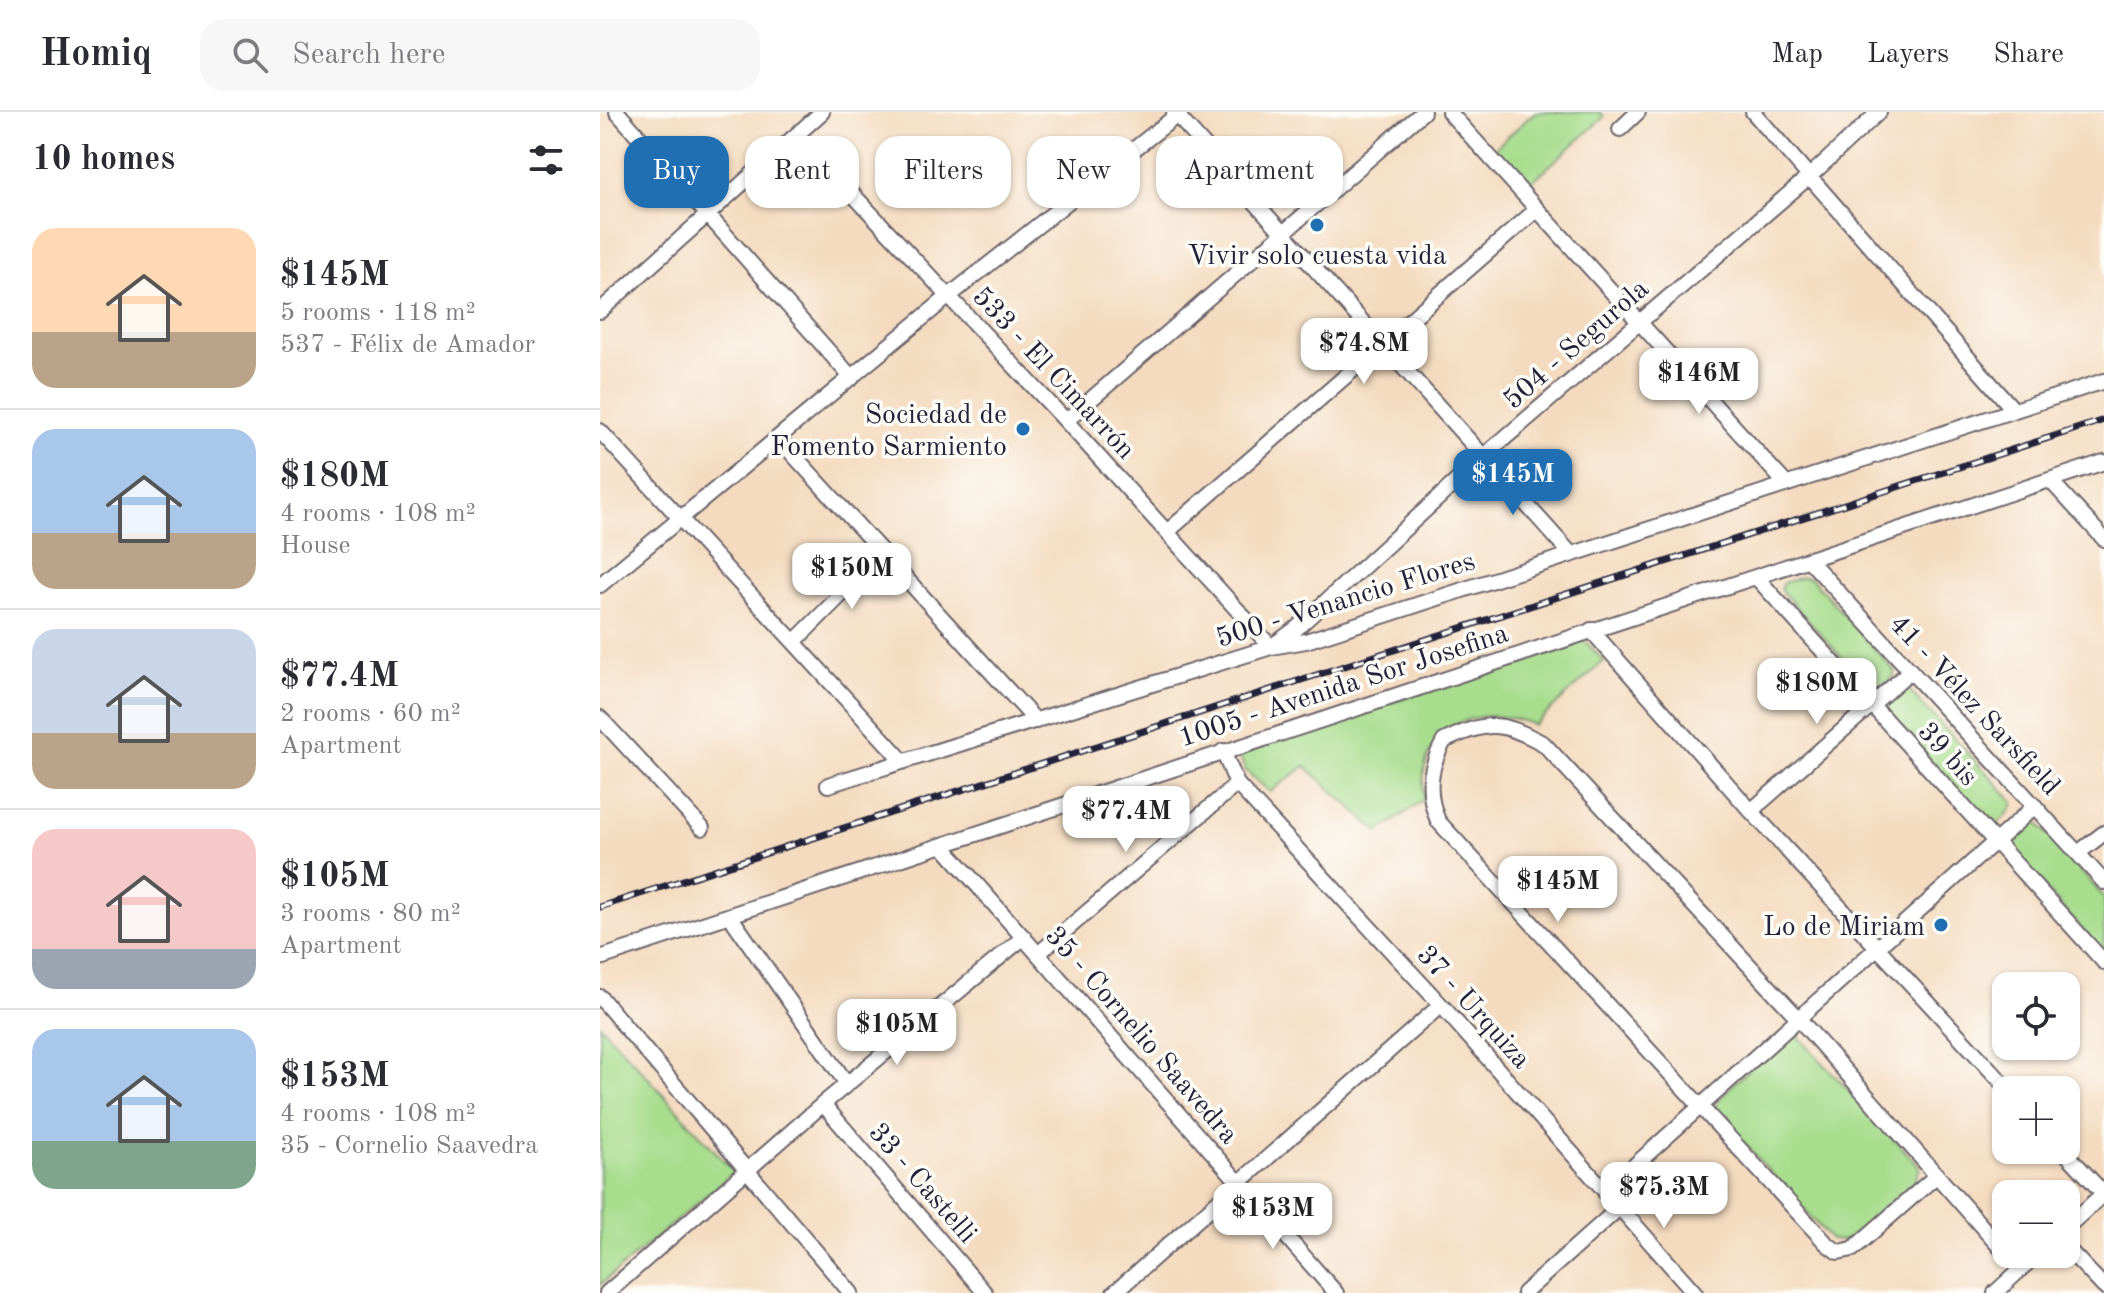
<!DOCTYPE html>
<meta charset="utf-8">
<style>
body{margin:0;font-family:"Old Standard TT",serif;background:#f7f7f7;color:#2b2b33;height:100vh;display:flex;flex-direction:column;font-size:30px;white-space:nowrap}
*{box-sizing:border-box;margin:0}
p{font-size:26px;color:#7c7c81}
.icon{flex:none;width:44px;height:44px;fill:none;stroke:currentColor;stroke-width:2;stroke-linecap:round;stroke-linejoin:round}
.map{position:relative;flex:1;overflow:hidden}
.drawer{display:flex;flex-direction:column;background:#fff;width:600px}
.drawer>*{flex:none}
.hud{position:absolute;left:24px;top:24px;width:760px;height:72px;display:flex;gap:16px}
.buttons{position:absolute;left:1392px;top:860px;display:grid;gap:16px}
.buttons a{display:grid;place-items:center;width:88px;height:88px;border-radius:16px;background:#fff;box-shadow:0 2px 6px #0004;font-size:40px}
.price{position:absolute;translate:-50% -68px;padding:0 18px;border-radius:16px;background:#fff;color:#222;font-size:26px;line-height:52px;filter:drop-shadow(0 2px 4px #0008)}
.price::after{content:'';position:absolute;left:50%;top:48px;width:24px;height:18px;margin-left:-12px;background:inherit;clip-path:polygon(0 0,100% 0,50% 100%)}
.price.on{background:#1f6fb2;color:#fff}
ul{padding:0;list-style:none}
li{display:flex;align-items:center;gap:24px;height:200px;padding:0 32px}
li+li{border-top:2px solid #e1e1e2}
li span{display:grid;place-items:center;flex:none;width:224px;height:160px;border-radius:24px;color:#555}
li>.icon{margin-inline-start:auto}
span .icon{width:96px;height:96px;fill:#fffc;stroke-width:1}
li b{font-size:34px}
h2{display:flex;justify-content:space-between;align-items:center;height:96px;padding:0 32px;font-size:34px}
.chip{padding:0 28px;border-radius:24px;background:#fff;box-shadow:0 2px 6px #0004;font-size:28px;line-height:72px}
.chip.on{background:#1f6fb2;color:#fff}
header{display:flex;align-items:center;gap:48px;box-sizing:border-box;height:112px;padding:0 40px;background:#fff;border-bottom:2px solid #e1e1e2}
header strong{font-size:38px}
nav{display:flex;gap:44px;margin-inline-start:auto;font-size:28px}
.search{width:560px;height:72px;background:#f7f7f7;display:flex;align-items:center;gap:20px;box-sizing:border-box;padding:0 28px;border-radius:24px;color:#7c7c81;font-size:30px}
main{display:flex;flex:1;min-height:0}
.map>svg:first-child{display:block}
.green{fill:#a7dd8d;stroke:#648064;stroke-width:2}
.lines{fill:none;stroke-linecap:round;stroke-linejoin:round}
.minor-casing{stroke:#6c6369;stroke-width:18}
.minor{stroke:#fff;stroke-width:14}
.rail-casing{stroke:#22223b;stroke-width:7}
.rail{stroke:#fdfcf7;stroke-width:4;stroke-dasharray:12;stroke-linecap:butt}
.poi-dot{fill:#1f6fb2;stroke:#fdfcf7;stroke-width:3}
.labels{text-anchor:middle;stroke-width:7;stroke-linejoin:round;paint-order:stroke}
.poi-label{font-size:28px;fill:#22223b;stroke:#fdfcf7;text-anchor:end}
.street-label{font-size:28px;fill:#22223b;stroke:#fdfcf7}
</style>
<header>
<strong>Homiq</strong>
<div class="search"><svg class="icon" aria-label="search" viewBox="0 0 24 24"><circle cx="10" cy="10" r="6"/><path d="M15 15l6 6"/></svg>Search here</div>
<nav><a>Map</a><a>Layers</a><a>Share</a></nav>
</header>
<main>
<section class="drawer">
<h2>10 homes<svg class="icon" aria-label="filters" viewBox="0 0 24 24"><path d="M4 7h16M4 17h16"/><circle cx="9" cy="7" r="2"/><circle cx="15" cy="17" r="2"/></svg></h2>
<ul>
<li><span style="background:linear-gradient(#ffd9b3 65%,#b9a48a 0)"><svg class="icon" aria-label="home" viewBox="0 0 24 24"><path d="M3 11l9-7 9 7M6 9v11h12V9"/></svg></span><div><b>$145M</b><p>5 rooms · 118 m²</p><p>537 - Félix de Amador</p></div></li>
<li><span style="background:linear-gradient(#a9c7e8 65%,#b9a48a 0)"><svg class="icon" aria-label="home" viewBox="0 0 24 24"><path d="M3 11l9-7 9 7M6 9v11h12V9"/></svg></span><div><b>$180M</b><p>4 rooms · 108 m²</p><p>House</p></div></li>
<li><span style="background:linear-gradient(#c9d6e8 65%,#b9a48a 0)"><svg class="icon" aria-label="home" viewBox="0 0 24 24"><path d="M3 11l9-7 9 7M6 9v11h12V9"/></svg></span><div><b>$77.4M</b><p>2 rooms · 60 m²</p><p>Apartment</p></div></li>
<li><span style="background:linear-gradient(#f6c9c9 75%,#9aa5b1 0)"><svg class="icon" aria-label="home" viewBox="0 0 24 24"><path d="M3 11l9-7 9 7M6 9v11h12V9"/></svg></span><div><b>$105M</b><p>3 rooms · 80 m²</p><p>Apartment</p></div></li>
<li><span style="background:linear-gradient(#a9c7e8 70%,#7fa58c 0)"><svg class="icon" aria-label="home" viewBox="0 0 24 24"><path d="M3 11l9-7 9 7M6 9v11h12V9"/></svg></span><div><b>$153M</b><p>4 rooms · 108 m²</p><p>35 - Cornelio Saavedra</p></div></li>
</ul>
</section>
<div class="map">
<svg width="1504" height="1181" viewBox="0 0 1504 1181">
<rect width="100%" height="100%" fill="#fdfcf7"/>
<filter id="ink" filterUnits="userSpaceOnUse"><feTurbulence type="fractalNoise" baseFrequency=".0125" numOctaves="2"/><feDisplacementMap in="SourceGraphic" scale="16" xChannelSelector="R" yChannelSelector="G"/><feConvolveMatrix kernelMatrix="1 2 1 2 8 2 1 2 1" color-interpolation-filters="sRGB"/></filter>
<filter id="wash" filterUnits="userSpaceOnUse"><feTurbulence type="fractalNoise" baseFrequency=".006" numOctaves="4" result="noise"/><feDisplacementMap in="SourceGraphic" scale="32" xChannelSelector="R" yChannelSelector="G"/><feGaussianBlur stdDeviation="1.8" result="paint"/><feColorMatrix in="noise" values="0 0 0 0 0 0 0 0 0 0 0 0 0 0 0 0 0 1.4 0 .05"/><feComposite in="paint" operator="in"/></filter>
<g filter="url(#wash)">
<rect width="100%" height="100%" fill="#f4dbbf"/>
<path class="green" d="M935 0H1000L1004 5 928 73 895 36Z
M1202 465 1211 466 1294 558V564L1278 578 1272 579 1180 477 1183 471Z
M983 527 1004 549 934 613C875 589 815 615 824 687L779 720 705 654 670 680 645 658 639 641Z
M1304 573 1414 690C1412 700 1400 711 1390 714L1279 593Z
M1428 708 1439 712 1504 785V842L1404 730Z
M0 913 134 1060 0 1173Z
M1197 923 1320 1055 1316 1068 1245 1129 1231 1128 1117 1001 1115 995C1123 979 1181 925 1197 923Z"/>
</g>
<g filter="url(#ink)">
<g class="lines">
<g class="minor-casing">
<path id="minor" d="M17 0 252 266
M574 0 971 442
M849 0 1186 372
M1153 0 1412 296
M1020 17 1038 0
M197 23 466 309 671 535 697 516 885 343 1211 63 1279 0
M0 199 222 0
M466 309 823 0
M0 319 302 648
M178 326 436 609
M1450 368 1504 427
M567 420 935 99
M1209 448 1504 770
M1157 466 1504 850
M0 473 349 184 581 0
M991 518 1151 699 1409 978
M195 529 282 442
M0 606 102 716
M623 639 637 672 841 893 1095 1181
M228 673 671 535 706 529 1504 269
M1151 699 1309 560
M342 733 736 1181
M1478 741 1504 721
M130 804 247 972
M438 842 637 672
M0 846 1504 350
M0 885 251 1181
M223 992 385 1181
M1463 1038 1503 1081
M1337 1063 1253 1137 1238 1140 1227 1132 838 709C826 680 829 656 844 629 887 608 902 609 944 632L1199 907 1406 1142
M1005 1080 1435 694
M1466 1116 1504 1081
M1466 1135 1504 1175
M7 1181 223 992 424 825
M514 1181 841 893
M924 1181 1019 1096
M1395 1181 1437 1142"/>
</g>
<use href="#minor" class="minor"/>
<g class="rail-casing">
<path id="rail" d="M0 795 1504 308"/>
</g>
<use href="#rail" class="rail"/>
</g>
</g>
<g class="poi-dot">
<circle cx="717" cy="113" r="8"/>
<circle cx="423" cy="317" r="8"/>
<circle cx="1341" cy="813" r="8"/>
</g>
<g class="labels">
<g class="poi-label">
<text x="717" y="152" text-anchor="middle">Vivir solo cuesta vida</text>
<text x="407" y="311">Sociedad de<tspan x="407" dy="32">Fomento Sarmiento</tspan></text>
<text x="1325" y="823">Lo de Miriam</text>
</g>
<g class="street-label">
<text transform="translate(975 231) rotate(-41)" y="10">504 - Segurola</text>
<text transform="translate(455 260) rotate(47)" y="10">533 - El Cimarrón</text>
<text transform="translate(745 486) rotate(-17)" y="10">500 - Venancio Flores</text>
<text transform="translate(743 572) rotate(-18)" y="10">1005 - Avenida Sor Josefina</text>
<text transform="translate(1376 592) rotate(47)" y="10">41 - Vélez Sarsfield</text>
<text transform="translate(1349 641) rotate(48)" y="10">39 bis</text>
<text transform="translate(875 894) rotate(48)" y="10">37 - Urquiza</text>
<text transform="translate(543 922) rotate(49)" y="10">35 - Cornelio Saavedra</text>
<text transform="translate(324 1070) rotate(49)" y="10">33 - Castelli</text>
</g>
</g>
</svg>
<div class="buttons">
<a><svg class="icon" aria-label="locate" viewBox="0 0 24 24"><circle cx="12" cy="12" r="6"/><path d="M12 2v4M12 18v4M2 12h4M18 12h4"/></svg></a>
<a>+</a>
<a>−</a>
</div>
<b class="price" style="left:764px;top:274px">$74.8M</b>
<b class="price" style="left:1099px;top:304px">$146M</b>
<b class="price on" style="left:913px;top:405px">$145M</b>
<b class="price" style="left:252px;top:499px">$150M</b>
<b class="price" style="left:1217px;top:614px">$180M</b>
<b class="price" style="left:526px;top:742px">$77.4M</b>
<b class="price" style="left:958px;top:812px">$145M</b>
<b class="price" style="left:297px;top:955px">$105M</b>
<b class="price" style="left:1064px;top:1118px">$75.3M</b>
<b class="price" style="left:673px;top:1139px">$153M</b>
<div class="hud">
<a class="chip on">Buy</a>
<a class="chip">Rent</a>
<a class="chip">Filters</a>
<a class="chip">New</a>
<a class="chip">Apartment</a>
</div>
</div>
</main>
